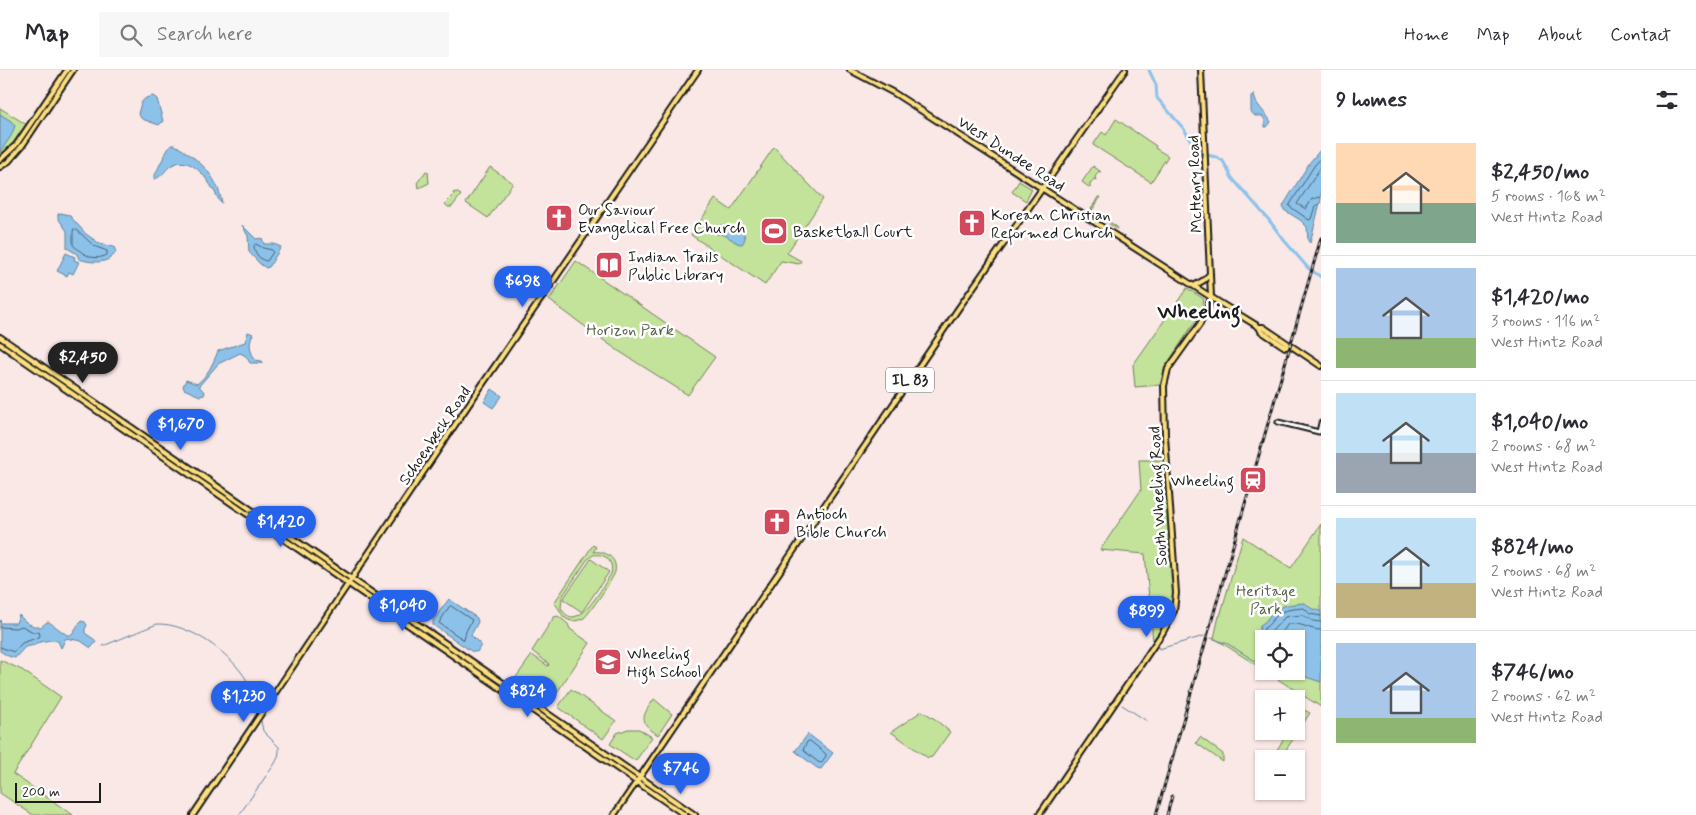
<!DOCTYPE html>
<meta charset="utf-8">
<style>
body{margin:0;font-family:Mynerve,sans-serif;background:#f7f7f7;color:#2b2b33;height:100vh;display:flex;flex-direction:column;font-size:19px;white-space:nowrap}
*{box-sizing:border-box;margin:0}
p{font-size:16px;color:#7c7c81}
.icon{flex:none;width:28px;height:28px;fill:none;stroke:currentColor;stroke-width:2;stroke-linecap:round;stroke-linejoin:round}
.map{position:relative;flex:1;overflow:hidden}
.drawer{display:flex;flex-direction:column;background:#fff;width:375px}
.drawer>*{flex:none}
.tools{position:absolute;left:1255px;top:560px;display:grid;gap:10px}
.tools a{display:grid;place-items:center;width:50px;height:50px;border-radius:0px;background:#fff;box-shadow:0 1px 4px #0004;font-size:25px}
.scale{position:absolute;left:15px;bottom:12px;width:86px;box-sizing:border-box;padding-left:5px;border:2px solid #1c1c1c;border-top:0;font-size:14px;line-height:18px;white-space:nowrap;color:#1c1c1c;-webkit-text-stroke:4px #fff;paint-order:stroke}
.price{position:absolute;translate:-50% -42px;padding:0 11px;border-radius:18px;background:#2563eb;color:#fff;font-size:16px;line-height:32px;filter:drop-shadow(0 1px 2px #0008)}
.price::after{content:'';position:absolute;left:50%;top:30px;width:15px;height:11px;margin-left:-8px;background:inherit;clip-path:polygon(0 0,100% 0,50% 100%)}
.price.on{background:#222;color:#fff}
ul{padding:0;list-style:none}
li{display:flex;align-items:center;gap:15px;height:125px;padding:0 15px}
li+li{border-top:1px solid #e1e1e2}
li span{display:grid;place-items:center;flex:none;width:140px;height:100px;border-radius:0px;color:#555}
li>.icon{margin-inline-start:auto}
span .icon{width:60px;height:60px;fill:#fffc;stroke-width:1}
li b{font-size:21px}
h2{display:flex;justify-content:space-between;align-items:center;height:60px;padding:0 15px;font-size:21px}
header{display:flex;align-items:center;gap:30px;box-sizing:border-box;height:70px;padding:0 25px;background:#fff;border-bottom:1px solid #e1e1e2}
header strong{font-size:24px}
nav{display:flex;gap:28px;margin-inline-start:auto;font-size:18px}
.search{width:350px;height:45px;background:#f7f7f7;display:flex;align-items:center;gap:12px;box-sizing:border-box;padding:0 18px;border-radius:0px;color:#7c7c81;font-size:19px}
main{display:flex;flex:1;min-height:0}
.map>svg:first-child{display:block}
.green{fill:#c3e29a;stroke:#707f5b;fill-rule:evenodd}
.water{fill:#8cc2ea;stroke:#5f8098}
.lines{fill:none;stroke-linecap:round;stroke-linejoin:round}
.shore{stroke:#495e6e;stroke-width:1}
.stream{stroke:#5f8098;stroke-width:1}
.canal{stroke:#8cc2ea;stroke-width:3}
.minor-casing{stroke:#1c1c1c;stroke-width:7}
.major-casing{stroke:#1c1c1c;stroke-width:8}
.minor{stroke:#fff;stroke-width:3}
.major{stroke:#fddf80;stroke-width:4}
.rail-casing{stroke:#1c1c1c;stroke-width:3}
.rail{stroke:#fff;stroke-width:1;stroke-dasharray:4;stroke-linecap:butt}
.labels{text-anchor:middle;stroke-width:5;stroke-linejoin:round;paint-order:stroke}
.shield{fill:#fff;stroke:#606060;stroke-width:1}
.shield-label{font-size:15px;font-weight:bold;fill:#1c1c1c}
.street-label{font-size:16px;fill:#1c1c1c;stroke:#fff}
.poi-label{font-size:16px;fill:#1c1c1c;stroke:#fff;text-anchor:start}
.park-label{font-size:16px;fill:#566148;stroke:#fff}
.district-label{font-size:21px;font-weight:bold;fill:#1c1c1c;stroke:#fff}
</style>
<header>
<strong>Map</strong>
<div class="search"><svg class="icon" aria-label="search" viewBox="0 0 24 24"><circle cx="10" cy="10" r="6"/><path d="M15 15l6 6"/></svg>Search here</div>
<nav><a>Home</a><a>Map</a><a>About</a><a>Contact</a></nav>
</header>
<main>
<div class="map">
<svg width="1321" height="745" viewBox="0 0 1321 745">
<rect width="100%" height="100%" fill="#fae8e7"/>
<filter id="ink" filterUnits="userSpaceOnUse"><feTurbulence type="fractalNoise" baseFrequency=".02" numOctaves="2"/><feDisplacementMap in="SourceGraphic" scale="10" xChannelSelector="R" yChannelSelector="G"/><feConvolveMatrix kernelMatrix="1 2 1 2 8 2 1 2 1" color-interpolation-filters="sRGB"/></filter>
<g filter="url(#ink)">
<path class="green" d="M0 38 27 55 14 73 0 87Z
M1116 49 1156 76 1155 78 1168 86 1151 112 1093 75 1102 62 1106 65Z
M774 77 823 129 787 183 801 191 799 194 781 191 765 215 691 165 715 129 731 140Z
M1093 96 1101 102 1099 101 1095 107 1096 110 1094 109 1090 114V118L1082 112Z
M490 97 513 113 488 148 466 133Z
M426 101 428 102 429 113 419 118 417 113Z
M1019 111 1032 119 1026 131 1012 122Z
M456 122 461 125 452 137H448L445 134 454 125 453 123Z
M1098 127H1101L1092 140 1117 157V159L1090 141Z
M576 191 715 287 688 325 617 280 549 230Z
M1187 218 1204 229 1201 243 1165 297 1160 315 1135 317 1133 295Z
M1139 390H1164L1167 414 1174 529 1170 545 1153 572 1145 484 1100 480 1141 420Z
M1321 454V637L1265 601H1296V569H1264V600L1214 568 1219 546H1220L1243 467 1291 498Z
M593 475 596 477 593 482C606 480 618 489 615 502 613 509 589 544 584 548 580 550 576 551 572 551 560 549 561 538 554 533ZM593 485C606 483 614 492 611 504 602 517 577 567 561 538L562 527 587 490Z
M591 489 609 502 582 542 563 529Z
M558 546 568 554 570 559 590 573 548 636H545L515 615 514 610 532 585 548 596 549 594 532 581 554 547Z
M0 590 22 600 61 627 13 704 73 745H33L0 723Z
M571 619 616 651 603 669 558 637Z
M654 629 672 644 658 665C638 652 642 646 654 629Z
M1304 640 1310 643 1280 689H1271L1289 661H1296V651Z
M922 641 935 649 950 662 932 687 928 688 891 662Z
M628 659H639L652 667 637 689 634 690 610 674 617 663Z
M1200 667 1223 684V692L1196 673Z"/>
<path class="water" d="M1254 23C1254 35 1266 42 1271 52L1267 57H1265V50L1262 46H1255L1251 42V26Z
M153 26 157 29 163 51 159 55 142 49 138 44C141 33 141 28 153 26Z
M0 44 11 51 15 56 11 66 0 82Z
M171 75H175C198 89 217 104 222 133L220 132C213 118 194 82 172 95 165 99 163 107 154 109 154 105 168 78 171 75Z
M1321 79V129L1310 173 1308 171 1307 157 1300 150 1284 140 1283 136 1310 92Z
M61 143 69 145 86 164 100 174 114 177 116 182C108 195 91 193 79 189L77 184 67 178V161L58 148V144Z
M242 155 256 169 262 168 264 174H274L281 177 269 197 266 198 260 194 249 182 248 166Z
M719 155 740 157C743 164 748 167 742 174 733 174 730 164 717 164V158Z
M66 183 75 187 74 190 79 192 73 204 69 202 67 206 57 201Z
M248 262 253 264C248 273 250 281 255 290L262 291V293H250L246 286 240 283 218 294 199 316 205 323 204 325 200 326 184 319 183 316 186 310 197 314C207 306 213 294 218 281L245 272Z
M492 319 502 326 493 338 484 332Z
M449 529 477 548 478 552 471 565 481 575 477 582 471 581 433 555V550Z
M1305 533 1312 539 1321 541V612L1288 601H1296V569H1264V573L1258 566 1260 555C1267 551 1266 550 1271 544 1279 534 1294 534 1305 533Z
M19 545C25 552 31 557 41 557L47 552H49L67 565H72L81 551 85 552 87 555 85 559V563L95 570 96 572 91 578 81 571 66 568 61 578 58 571 50 570 36 573 35 575 25 577 15 588 8 586 0 581V550L1 553H16Z
M808 664 833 683 821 699 817 698 795 681Z"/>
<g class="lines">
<path class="shore" d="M1321 88 1314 96 1289 136 1309 150 1311 149 1315 136 1321 133
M1321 97 1297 134 1306 139 1312 129 1321 127
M74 159 77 160 94 176 107 181V185C93 192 83 184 73 175V162Z
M256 174 263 178 272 180 273 182 267 191C261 191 254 183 254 176Z
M451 536 472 550 466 561 464 570 439 553 449 537Z
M0 557 16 558 22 556 33 562H39L40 565 39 567 22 573 14 582 0 577
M1266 569 1263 565 1264 558C1270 555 1271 551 1276 546 1283 539 1294 539 1304 538L1310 544 1321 546
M1274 569 1271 562 1285 547 1302 545 1313 551 1321 552
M1282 569 1281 564 1288 554C1302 552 1308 560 1321 560
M810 671 826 684V686L821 693 818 692 803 680 807 672Z"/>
<path class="stream" d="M1211 568 1228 574 1263 596
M103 576 157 554C189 553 230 583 246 609 250 617 255 636 257 646
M1158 577 1159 579 1204 566
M1122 635 1147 651
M261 651 263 661 279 677C280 687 275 694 269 702
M239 745 266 706"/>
<path class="canal" d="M1149 0 1156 15 1157 28 1184 59 1198 83 1216 87 1223 91 1232 108 1269 150 1283 169 1308 198 1321 207"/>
<g class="minor-casing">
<path id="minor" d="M1278 352 1319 362 1321 353"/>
</g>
<g class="major-casing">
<path id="major" d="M850 0 894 23 1217 231 1259 257H1263L1321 296
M0 90 16 75 67 0
M0 97 9 91 22 76 73 0
M1194 216 1204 210 1210 204
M1259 257 1261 261 1285 277 1289 276
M0 267 695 745
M0 274 685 745
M193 745 471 331 698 0
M614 745 958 239 1125 0
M1039 745 1163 562 1174 541 1176 523 1165 366 1164 316 1168 299 1200 254 1208 237 1211 227 1201 0"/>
</g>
<use href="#minor" class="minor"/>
<use href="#major" class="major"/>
<g class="rail-casing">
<path id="rail" d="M1156 745 1321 168
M1167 745 1172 726"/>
</g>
<use href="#rail" class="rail"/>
</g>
</g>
<defs>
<g id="church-square" transform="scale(1.4375)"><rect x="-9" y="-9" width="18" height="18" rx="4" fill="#d1495b" stroke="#fff"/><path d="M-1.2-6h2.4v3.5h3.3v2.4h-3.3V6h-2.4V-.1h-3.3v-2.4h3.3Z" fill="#fff"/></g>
<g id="stadium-square" transform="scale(1.4375)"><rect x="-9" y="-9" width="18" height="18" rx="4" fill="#d1495b" stroke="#fff"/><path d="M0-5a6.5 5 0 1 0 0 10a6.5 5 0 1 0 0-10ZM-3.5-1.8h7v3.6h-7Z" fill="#fff"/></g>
<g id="library-square" transform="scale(1.4375)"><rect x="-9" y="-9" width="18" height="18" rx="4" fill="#d1495b" stroke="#fff"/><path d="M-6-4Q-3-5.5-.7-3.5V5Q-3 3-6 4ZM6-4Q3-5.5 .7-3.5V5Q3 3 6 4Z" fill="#fff"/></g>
<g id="station-square" transform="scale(1.4375)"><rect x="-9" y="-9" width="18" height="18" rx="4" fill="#d1495b" stroke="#fff"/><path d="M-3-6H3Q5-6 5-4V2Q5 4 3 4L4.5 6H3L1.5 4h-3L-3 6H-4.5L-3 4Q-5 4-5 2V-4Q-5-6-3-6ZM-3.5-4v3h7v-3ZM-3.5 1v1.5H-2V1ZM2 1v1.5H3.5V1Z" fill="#fff"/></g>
<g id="school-square" transform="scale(1.4375)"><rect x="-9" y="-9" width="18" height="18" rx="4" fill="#d1495b" stroke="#fff"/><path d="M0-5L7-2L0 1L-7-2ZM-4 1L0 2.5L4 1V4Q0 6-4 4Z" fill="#fff"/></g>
</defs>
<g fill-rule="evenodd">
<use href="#church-square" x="559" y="148"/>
<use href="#church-square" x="972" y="153"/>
<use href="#stadium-square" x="774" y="161"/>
<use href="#library-square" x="609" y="195"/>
<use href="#station-square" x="1253" y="410"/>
<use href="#church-square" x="777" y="452"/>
<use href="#school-square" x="608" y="592"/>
</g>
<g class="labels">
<rect class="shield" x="886" y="297.5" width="48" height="25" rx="4"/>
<g class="shield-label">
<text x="910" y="315">IL 83</text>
</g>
<g class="street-label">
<text transform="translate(1012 83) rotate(33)" y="6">West Dundee Road</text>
<text transform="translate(1194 114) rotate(-92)" y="6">McHenry Road</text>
<text transform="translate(434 365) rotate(-56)" y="6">Schoenbeck Road</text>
<text transform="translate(1157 426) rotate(-93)" y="6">South Wheeling Road</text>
</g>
<g class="poi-label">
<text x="578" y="145">Our Saviour<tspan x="578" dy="18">Evangelical Free Church</tspan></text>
<text x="991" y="150">Korean Christian<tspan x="991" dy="18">Reformed Church</tspan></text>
<text x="793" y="167">Basketball Court</text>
<text x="628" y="192">Indian Trails<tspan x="628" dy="18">Public Library</tspan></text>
<text x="1234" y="416" text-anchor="end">Wheeling</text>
<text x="796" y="449">Antioch<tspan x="796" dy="18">Bible Church</tspan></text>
<text x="627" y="589">Wheeling<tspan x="627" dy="18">High School</tspan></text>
</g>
<g class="park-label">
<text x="630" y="265">Horizon Park</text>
<text x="1266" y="526">Heritage<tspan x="1266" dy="18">Park</tspan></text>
</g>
<g class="district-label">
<text x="1199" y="248">Wheeling</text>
</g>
</g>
</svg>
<div class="tools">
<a><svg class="icon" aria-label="locate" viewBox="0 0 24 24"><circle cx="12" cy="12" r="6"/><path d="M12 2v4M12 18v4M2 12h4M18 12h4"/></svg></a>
<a>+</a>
<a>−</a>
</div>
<div class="scale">200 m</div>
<b class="price" style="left:523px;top:238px">$698</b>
<b class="price on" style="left:83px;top:314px">$2,450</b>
<b class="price" style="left:181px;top:381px">$1,670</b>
<b class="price" style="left:281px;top:478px">$1,420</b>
<b class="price" style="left:403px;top:562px">$1,040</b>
<b class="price" style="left:1147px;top:568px">$899</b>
<b class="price" style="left:528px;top:648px">$824</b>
<b class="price" style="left:244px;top:653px">$1,230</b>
<b class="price" style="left:681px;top:725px">$746</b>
</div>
<section class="drawer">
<h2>9 homes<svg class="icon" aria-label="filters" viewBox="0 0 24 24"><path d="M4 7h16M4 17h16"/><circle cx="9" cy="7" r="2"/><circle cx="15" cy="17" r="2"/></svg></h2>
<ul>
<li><span style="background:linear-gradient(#ffd9b3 60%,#7fa58c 0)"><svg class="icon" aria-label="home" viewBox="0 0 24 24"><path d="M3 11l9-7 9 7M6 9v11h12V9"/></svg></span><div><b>$2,450/mo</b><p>5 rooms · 168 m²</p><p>West Hintz Road</p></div></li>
<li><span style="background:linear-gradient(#a9c7e8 70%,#8fb573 0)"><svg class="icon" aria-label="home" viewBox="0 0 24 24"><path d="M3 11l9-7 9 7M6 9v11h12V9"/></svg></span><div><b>$1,420/mo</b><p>3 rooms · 116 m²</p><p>West Hintz Road</p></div></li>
<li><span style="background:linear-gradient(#bfe0f5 60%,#9aa5b1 0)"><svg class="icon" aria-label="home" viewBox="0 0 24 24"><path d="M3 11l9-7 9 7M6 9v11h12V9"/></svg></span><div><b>$1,040/mo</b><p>2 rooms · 68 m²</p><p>West Hintz Road</p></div></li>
<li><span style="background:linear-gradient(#bfe0f5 65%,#c2b280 0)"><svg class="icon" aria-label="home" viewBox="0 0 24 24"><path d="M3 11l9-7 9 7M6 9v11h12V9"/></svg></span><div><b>$824/mo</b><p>2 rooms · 68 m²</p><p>West Hintz Road</p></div></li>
<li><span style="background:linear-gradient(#a9c7e8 75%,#8fb573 0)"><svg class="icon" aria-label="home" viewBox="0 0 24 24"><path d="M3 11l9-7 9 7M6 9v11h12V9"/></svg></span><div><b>$746/mo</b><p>2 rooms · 62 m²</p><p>West Hintz Road</p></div></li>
</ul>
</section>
</main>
